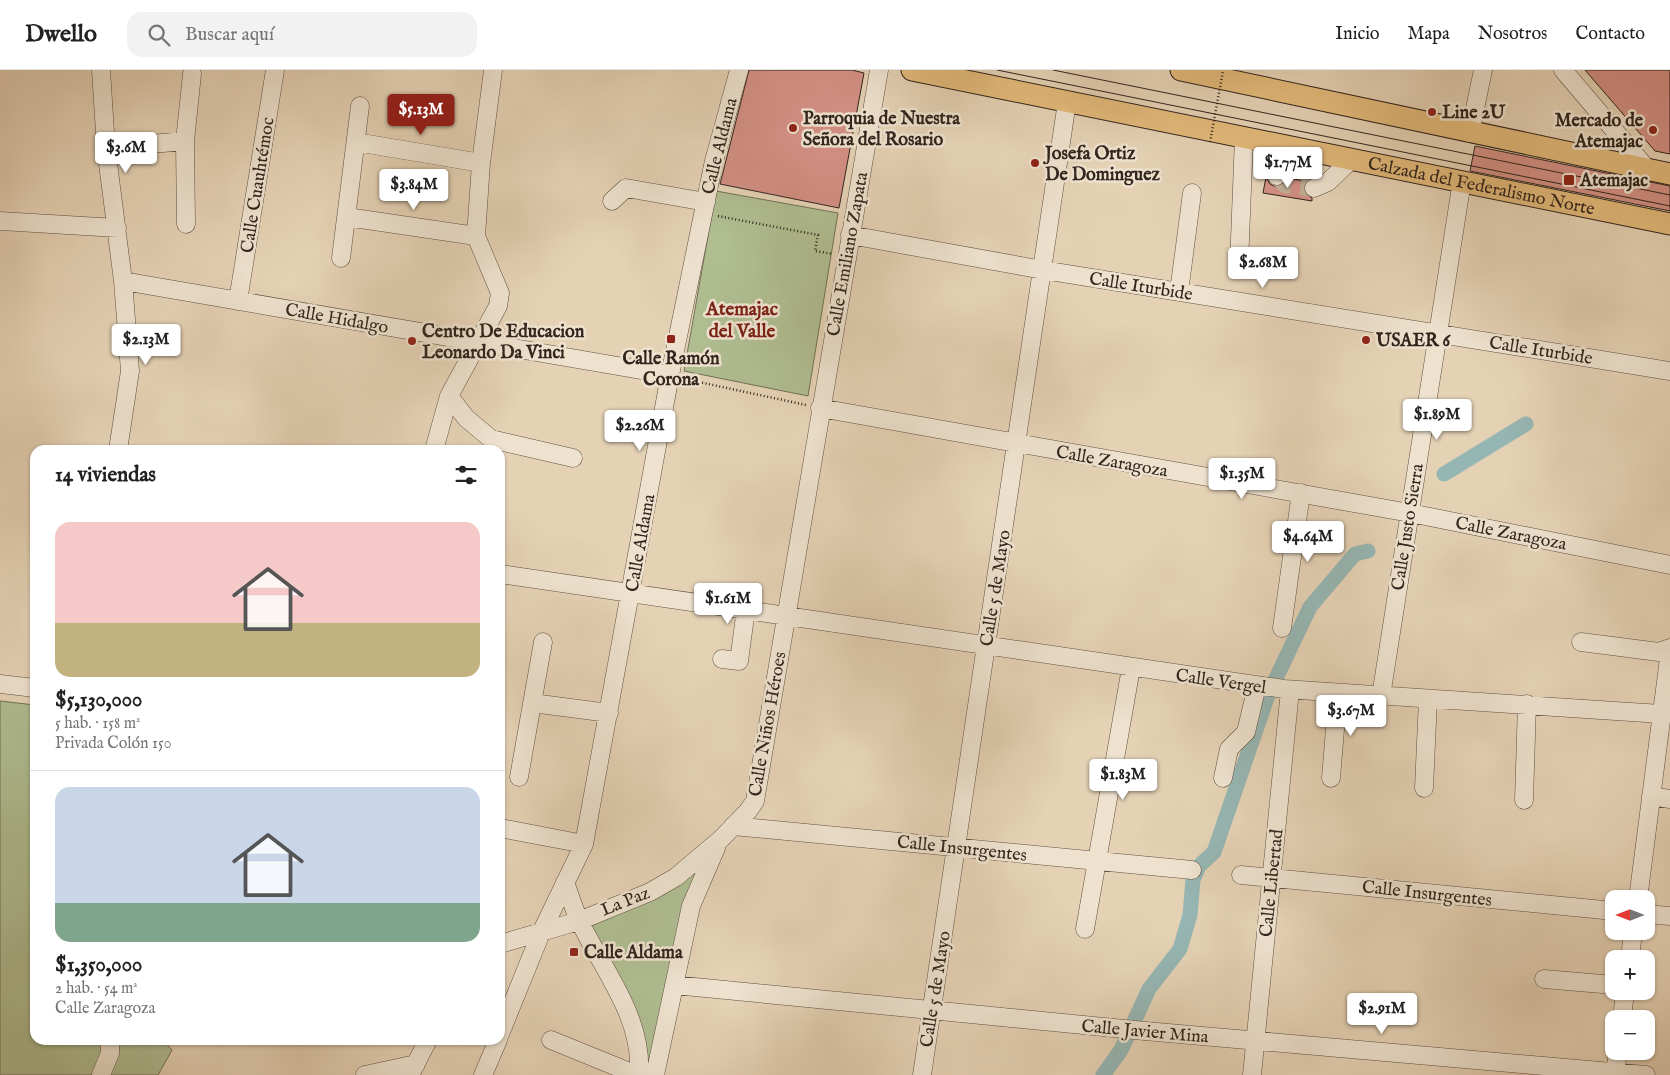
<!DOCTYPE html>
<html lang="es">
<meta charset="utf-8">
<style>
body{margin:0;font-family:"IM FELL English",serif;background:#f2f2f2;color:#222;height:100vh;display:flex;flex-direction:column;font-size:19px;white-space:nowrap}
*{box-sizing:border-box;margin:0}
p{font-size:16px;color:#767676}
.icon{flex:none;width:28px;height:28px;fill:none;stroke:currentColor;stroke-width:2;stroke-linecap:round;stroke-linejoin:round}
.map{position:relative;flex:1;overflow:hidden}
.drawer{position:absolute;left:30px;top:375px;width:475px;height:600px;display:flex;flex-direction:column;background:#fff;border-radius:15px;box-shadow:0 1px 4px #0004}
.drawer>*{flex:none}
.needle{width:32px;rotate:270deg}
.fabs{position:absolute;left:1605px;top:820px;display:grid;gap:10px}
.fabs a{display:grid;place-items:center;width:50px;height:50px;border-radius:10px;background:#fff;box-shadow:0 1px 4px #0004;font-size:25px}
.price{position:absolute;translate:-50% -42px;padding:0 11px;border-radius:5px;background:#fff;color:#222;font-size:16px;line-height:32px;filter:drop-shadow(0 1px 2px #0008)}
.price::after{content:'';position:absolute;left:50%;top:30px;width:15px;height:11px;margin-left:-8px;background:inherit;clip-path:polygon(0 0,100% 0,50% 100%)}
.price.active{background:#8f2418;color:#fff}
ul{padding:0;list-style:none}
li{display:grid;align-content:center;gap:10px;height:265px;padding:0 25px}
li+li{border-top:1px solid #e0e0e0}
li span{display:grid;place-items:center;height:155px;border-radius:15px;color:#555}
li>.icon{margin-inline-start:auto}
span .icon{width:90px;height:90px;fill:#fffc;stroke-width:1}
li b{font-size:21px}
h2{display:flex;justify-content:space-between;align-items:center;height:60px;padding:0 25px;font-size:21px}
header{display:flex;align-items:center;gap:30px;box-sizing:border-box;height:70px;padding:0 25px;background:#fff;border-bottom:1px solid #e0e0e0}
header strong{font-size:24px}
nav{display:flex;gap:28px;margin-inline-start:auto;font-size:18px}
.search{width:350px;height:45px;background:#f2f2f2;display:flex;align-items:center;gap:12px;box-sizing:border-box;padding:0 18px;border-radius:15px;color:#767676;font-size:19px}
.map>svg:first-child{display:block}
.green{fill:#afbd91;stroke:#707157}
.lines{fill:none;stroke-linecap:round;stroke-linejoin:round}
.canal{stroke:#96b6b3;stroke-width:15}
.building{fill:#d39085;stroke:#31251d}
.minor-tunnel{stroke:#c1af97;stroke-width:18;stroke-dasharray:18 9;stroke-linecap:butt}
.minor-casing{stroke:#5e5043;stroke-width:19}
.major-casing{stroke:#31251d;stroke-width:23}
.path{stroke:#31251d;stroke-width:2.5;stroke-dasharray:1 2.5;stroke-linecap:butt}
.minor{stroke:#eee2cf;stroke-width:18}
.major{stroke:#e2b97a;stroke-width:21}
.tram{stroke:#31251d;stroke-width:1}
.path-bridge{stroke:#31251d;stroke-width:2.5;stroke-dasharray:1 2.5;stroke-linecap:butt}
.poi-dot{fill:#8f2418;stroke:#eee2cf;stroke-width:2}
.labels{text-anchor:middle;stroke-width:5;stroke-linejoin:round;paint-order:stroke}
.poi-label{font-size:18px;font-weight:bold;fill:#31251d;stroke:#eee2cf;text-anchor:start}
.street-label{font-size:18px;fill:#31251d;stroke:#eee2cf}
.neighbourhood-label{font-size:19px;font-weight:bold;fill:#7a1f14;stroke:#eee2cf}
</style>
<header>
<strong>Dwello</strong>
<div class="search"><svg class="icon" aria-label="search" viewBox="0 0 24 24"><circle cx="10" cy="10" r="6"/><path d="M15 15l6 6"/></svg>Buscar aquí</div>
<nav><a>Inicio</a><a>Mapa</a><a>Nosotros</a><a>Contacto</a></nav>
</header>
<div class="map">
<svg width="1670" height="1005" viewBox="0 0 1670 1005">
<rect width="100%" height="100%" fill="#e5d2b5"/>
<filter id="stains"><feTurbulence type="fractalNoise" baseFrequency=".004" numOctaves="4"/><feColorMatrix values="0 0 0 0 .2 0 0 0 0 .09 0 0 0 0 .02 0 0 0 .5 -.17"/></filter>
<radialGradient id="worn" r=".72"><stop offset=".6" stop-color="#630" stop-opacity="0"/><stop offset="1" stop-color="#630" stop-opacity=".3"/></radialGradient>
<path class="green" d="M716 121 838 143 808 326 684 301Z
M0 631 35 635V970H163L172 980 158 1005H0Z
M706 793 653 1005H640L590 857Z"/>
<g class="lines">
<path class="canal" d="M1444 404 1526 354
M1103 1005 1121 980 1149 919 1180 879 1190 845 1193 810 1199 796 1214 782 1268 625 1310 537 1355 484 1368 481"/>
</g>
<path class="building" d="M749 0H852L864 3 839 138 720 114Z
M1585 0H1670V84L1655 81Z
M1475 76 1670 116V141L1470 101Z
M1266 107 1270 114 1276 117 1281 116 1287 108 1306 111 1304 122 1312 128V131L1263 123Z"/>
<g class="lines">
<path class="minor-tunnel" d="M1277 106 1285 114 1314 118"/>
<g class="minor-casing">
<path id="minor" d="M101 0 106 78 123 211 130 301 118 380
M1563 0 1648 100
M1470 63 1483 0
M1263 71 1277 106
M356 72 481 93
M106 78 185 71
M1314 118 1328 112 1352 89
M612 131 626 118 706 132
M347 147 476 166
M0 151 117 158
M186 154 185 71 192 4
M850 165 1043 200 1670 301
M341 188 360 36
M1239 195 1244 67
M123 211 670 305
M1179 222 1192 123
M238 231 275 0
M449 326 466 348 491 369 573 388
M820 338 1410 443 1670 495
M434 380 449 326 498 236 500 223 476 166 481 93 493 0
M500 504 1284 619 1661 644
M1282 558 1301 423
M1581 572 1659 582 1670 578
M722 589 739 591 746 539
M0 614 35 618
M1381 626 1462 111
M532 633 609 643
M519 707 543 572
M1223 708 1229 679 1246 662 1257 616
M1331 708 1338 623
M1424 718 1428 629
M1651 726 1670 729
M1524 730 1527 634
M733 756 1192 800
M500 758 584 774
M1241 805 1614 841
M565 812C570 826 574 840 580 852 604 902 643 947 639 1005
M1638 829 1670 581
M1646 844 1670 846
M1085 859 1131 598
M500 874 579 851 650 822 676 807 721 769 748 741 755 731 879 0
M1630 889 1633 861
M1544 909 1614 915
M674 915 1145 961 1646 1005
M1622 949 1625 921
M500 964 541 863 584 774 670 305 714 91 739 0
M551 970 637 1005
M411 1003 428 970
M101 1005 110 983V970
M365 1005 416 994
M483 1005 498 970
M655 1005 691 836 716 778
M922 1005 1067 32
M1252 1005 1290 620
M1615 1005 1618 981"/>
</g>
<g class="major-casing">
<g id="major">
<path id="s1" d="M912 0 1670 154"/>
<path d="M1181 0 1670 104"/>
</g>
</g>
<path class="path" d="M718 146 818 165 815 181 833 184
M685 309 806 335"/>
<use href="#minor" class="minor"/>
<use href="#major" class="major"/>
<path class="tram" d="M997 0 1670 136
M1053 0 1670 125"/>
<path class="path-bridge" d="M1210 72 1223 1"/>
</g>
<g class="poi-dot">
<circle cx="1432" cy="42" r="5"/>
<circle cx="793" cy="58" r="5"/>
<circle cx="1653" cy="60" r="5"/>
<circle cx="1035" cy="93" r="5"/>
<rect x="1563" y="104" width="12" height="12" rx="2.5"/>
<rect x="666" y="264" width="10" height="10" rx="2.5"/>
<circle cx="1366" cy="270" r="5"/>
<circle cx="412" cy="271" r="5"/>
<rect x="569" y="877" width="10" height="10" rx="2.5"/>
</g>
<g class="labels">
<g class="poi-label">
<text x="1442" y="48">Line 2U</text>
<text x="803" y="54">Parroquia de Nuestra<tspan x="803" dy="21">Señora del Rosario</tspan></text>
<text x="1643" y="56" text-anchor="end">Mercado de<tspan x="1643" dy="21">Atemajac</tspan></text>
<text x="1045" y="89">Josefa Ortiz<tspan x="1045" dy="21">De Dominguez</tspan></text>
<text x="1580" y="116">Atemajac</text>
<text x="422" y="267">Centro De Educacion<tspan x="422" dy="21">Leonardo Da Vinci</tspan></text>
<text x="1376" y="276">USAER 6</text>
<text x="671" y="294" text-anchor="middle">Calle Ramón<tspan x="671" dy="21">Corona</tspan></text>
<text x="584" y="888">Calle Aldama</text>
</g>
<g class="street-label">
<text transform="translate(719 76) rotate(-76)" y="6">Calle Aldama</text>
<text transform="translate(257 115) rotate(-81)" y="6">Calle Cuauhtémoc</text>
<text dy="6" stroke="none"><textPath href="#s1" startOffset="581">Calzada del Federalismo Norte</textPath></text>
<text transform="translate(847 184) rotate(-80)" y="6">Calle Emiliano Zapata</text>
<text transform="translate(1141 216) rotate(9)" y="6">Calle Iturbide</text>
<text transform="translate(337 248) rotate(10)" y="6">Calle Hidalgo</text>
<text transform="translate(1541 280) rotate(9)" y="6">Calle Iturbide</text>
<text transform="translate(1112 391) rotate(10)" y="6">Calle Zaragoza</text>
<text transform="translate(1407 457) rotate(-81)" y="6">Calle Justo Sierra</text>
<text transform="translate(1511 463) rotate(11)" y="6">Calle Zaragoza</text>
<text transform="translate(640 473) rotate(-80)" y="6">Calle Aldama</text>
<text transform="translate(995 518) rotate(-81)" y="6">Calle 5 de Mayo</text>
<text transform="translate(1221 611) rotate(8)" y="6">Calle Vergel</text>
<text transform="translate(767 654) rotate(-80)" y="6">Calle Niños Héroes</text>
<text transform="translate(962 778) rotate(6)" y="6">Calle Insurgentes</text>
<text transform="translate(1271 813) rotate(-84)" y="6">Calle Libertad</text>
<text transform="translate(1427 823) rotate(6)" y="6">Calle Insurgentes</text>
<text transform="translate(625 831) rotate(-22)" y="6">La Paz</text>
<text transform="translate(935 919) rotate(-81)" y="6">Calle 5 de Mayo</text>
<text transform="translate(1145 961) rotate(5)" y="6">Calle Javier Mina</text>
</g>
<g class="neighbourhood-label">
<text x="742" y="245">Atemajac<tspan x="742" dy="22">del Valle</tspan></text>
</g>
</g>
<rect width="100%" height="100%" filter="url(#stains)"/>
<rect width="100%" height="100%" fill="url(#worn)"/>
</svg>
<div class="fabs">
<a><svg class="needle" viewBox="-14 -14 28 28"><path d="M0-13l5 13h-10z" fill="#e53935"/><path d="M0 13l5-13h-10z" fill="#767676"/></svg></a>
<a>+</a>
<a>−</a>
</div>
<b class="price active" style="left:421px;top:66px">$5.13M</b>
<b class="price" style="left:126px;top:104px">$3.6M</b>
<b class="price" style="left:1288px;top:119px">$1.77M</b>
<b class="price" style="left:414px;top:141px">$3.84M</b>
<b class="price" style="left:1263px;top:219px">$2.68M</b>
<b class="price" style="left:146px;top:296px">$2.13M</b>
<b class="price" style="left:1437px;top:371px">$1.89M</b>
<b class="price" style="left:640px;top:382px">$2.26M</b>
<b class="price" style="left:1242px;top:430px">$1.35M</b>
<b class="price" style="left:1308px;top:493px">$4.64M</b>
<b class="price" style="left:728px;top:555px">$1.61M</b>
<b class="price" style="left:1351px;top:667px">$3.67M</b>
<b class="price" style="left:1123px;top:731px">$1.83M</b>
<b class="price" style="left:1382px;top:965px">$2.91M</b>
<section class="drawer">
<h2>14 viviendas<svg class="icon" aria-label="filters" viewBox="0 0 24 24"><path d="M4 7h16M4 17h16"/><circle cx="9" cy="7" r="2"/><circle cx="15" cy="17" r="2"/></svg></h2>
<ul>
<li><span style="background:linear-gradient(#f6c9c9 65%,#c2b280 0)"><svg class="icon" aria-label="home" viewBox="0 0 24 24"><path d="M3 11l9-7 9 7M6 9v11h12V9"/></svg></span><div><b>$5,130,000</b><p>5 hab. · 158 m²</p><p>Privada Colón 150</p></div></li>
<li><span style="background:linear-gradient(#c9d6e8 75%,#7fa58c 0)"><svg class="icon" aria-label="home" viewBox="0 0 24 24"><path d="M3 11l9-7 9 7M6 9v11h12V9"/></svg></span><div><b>$1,350,000</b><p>2 hab. · 54 m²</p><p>Calle Zaragoza</p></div></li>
</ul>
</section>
</div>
